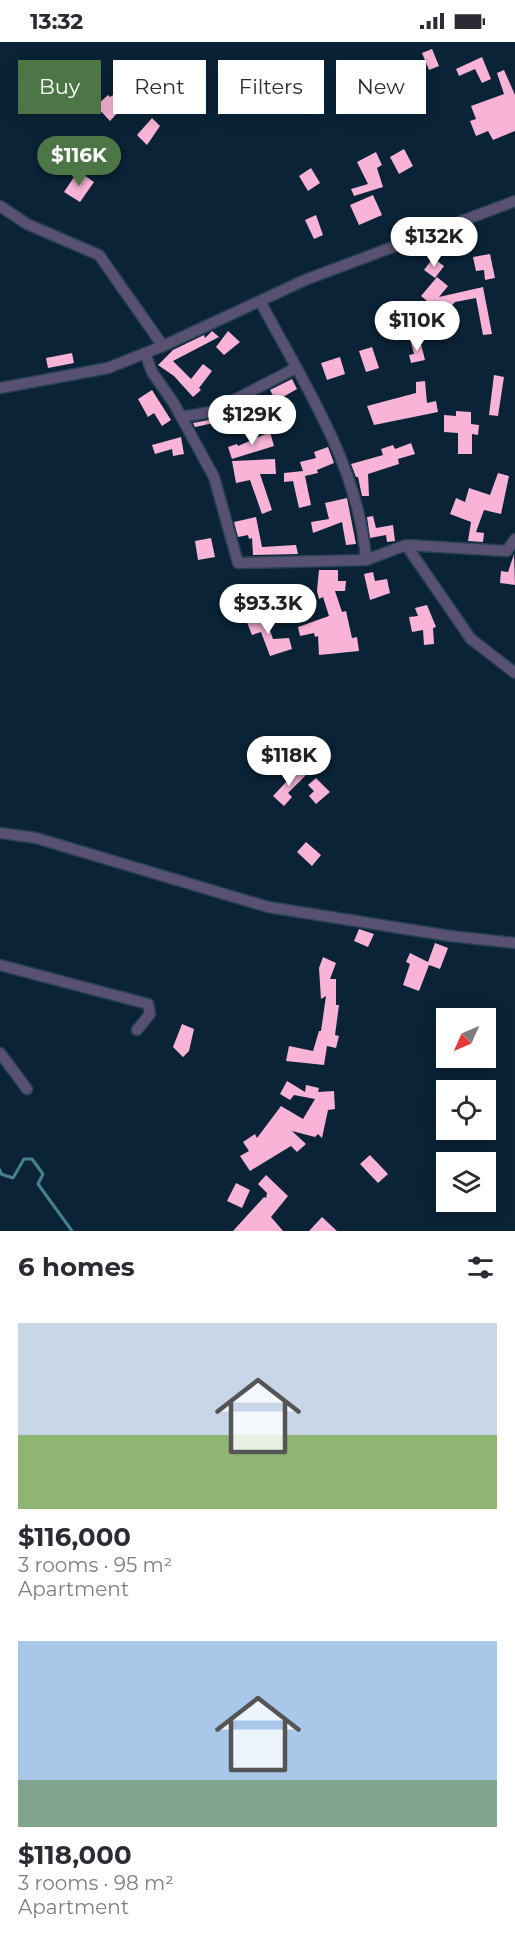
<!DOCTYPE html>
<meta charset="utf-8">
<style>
body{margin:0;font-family:Montserrat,sans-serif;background:#f7f7f7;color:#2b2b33;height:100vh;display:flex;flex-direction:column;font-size:22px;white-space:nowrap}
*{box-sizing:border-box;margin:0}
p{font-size:20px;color:#7c7c81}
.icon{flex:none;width:33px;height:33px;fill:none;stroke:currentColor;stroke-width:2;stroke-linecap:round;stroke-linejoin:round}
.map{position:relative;height:1189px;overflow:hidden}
.side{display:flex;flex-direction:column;background:#fff;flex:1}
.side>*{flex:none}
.top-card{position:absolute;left:18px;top:18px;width:480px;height:54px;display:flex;gap:12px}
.needle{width:39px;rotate:225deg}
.fabs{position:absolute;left:436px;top:966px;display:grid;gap:12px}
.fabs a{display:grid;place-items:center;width:60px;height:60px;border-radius:0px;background:#fff;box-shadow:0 3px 15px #0003;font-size:30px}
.price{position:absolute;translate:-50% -51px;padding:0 14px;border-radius:21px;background:#fff;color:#222;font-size:20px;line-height:39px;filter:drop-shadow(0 2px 3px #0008)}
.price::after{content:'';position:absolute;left:50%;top:36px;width:18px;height:14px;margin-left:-9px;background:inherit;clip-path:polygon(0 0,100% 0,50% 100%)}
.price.current{background:#4c7645;color:#fff}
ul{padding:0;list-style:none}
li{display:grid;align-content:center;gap:12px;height:318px;padding:0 18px}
li span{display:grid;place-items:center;height:186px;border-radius:0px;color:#555}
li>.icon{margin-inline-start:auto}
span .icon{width:108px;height:108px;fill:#fffc;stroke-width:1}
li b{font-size:26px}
h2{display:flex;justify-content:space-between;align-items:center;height:72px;padding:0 18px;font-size:26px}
.pill{padding:0 21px;border-radius:0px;background:#fff;box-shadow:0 3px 15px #0003;font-size:21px;line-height:54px}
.pill.current{background:#4c7645;color:#fff}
.status{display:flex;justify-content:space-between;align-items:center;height:42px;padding:0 30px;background:#fff;direction:ltr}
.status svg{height:16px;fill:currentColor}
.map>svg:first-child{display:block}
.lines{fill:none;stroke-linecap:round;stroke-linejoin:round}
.stream{stroke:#47818f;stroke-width:3}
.building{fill:#f9b3d6}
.street-casing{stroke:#284053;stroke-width:13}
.street{stroke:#585171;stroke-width:10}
</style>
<div class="status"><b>13:32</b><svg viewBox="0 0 49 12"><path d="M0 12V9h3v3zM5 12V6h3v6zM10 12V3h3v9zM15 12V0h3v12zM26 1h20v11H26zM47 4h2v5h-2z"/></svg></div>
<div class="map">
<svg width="515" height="1189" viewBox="0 0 515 1189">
<rect width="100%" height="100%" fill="#0a2337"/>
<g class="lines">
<path class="stream" d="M0 1128 1 1132 13 1136 24 1117H32L43 1132 38 1142 72 1189"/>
</g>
<path class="building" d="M432 7 439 24 429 28 422 11Z
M482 15 491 37 482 41 475 27 459 34 456 27Z
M504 28 515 53V89L493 98 488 89 476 94 470 79 476 77 471 64 504 52 497 31Z
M128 44 136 57 121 67 110 79 96 64 108 53 110 55Z
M152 76 160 84 147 103 137 93Z
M404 107 413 124 399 132 390 115Z
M376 110 382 123 377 126 383 145 354 154 351 147 368 142 357 120Z
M311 126 320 141 308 149 299 134Z
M78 129 94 140 80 160 64 150Z
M373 153 382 173 359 183 350 163Z
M316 173 323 193 314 197 305 178Z
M490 212 495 236 485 238 484 228 476 229 473 215Z
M433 216 444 224 435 236 424 228Z
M437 235 448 244 439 255 483 245 492 292 483 293 476 256 455 260 446 270 435 260 432 263 421 254Z
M212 289 219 295 173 319 191 337 203 322 212 329 199 346 201 348 193 355 174 334 158 323 173 308 204 293 205 296Z
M228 289 240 300 224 313 216 305Z
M420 298 425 318 411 321 409 313 414 312 411 300Z
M372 305 379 326 366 330 359 309Z
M72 311 74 321 48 326 46 316Z
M340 315 345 332 327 338 321 321Z
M494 333 504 335 498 374 489 373Z
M292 337 297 347 276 359 270 348Z
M425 339 427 361 436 359 438 370 374 383 367 364 416 351V340Z
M152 348 171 378 162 384 154 371 148 375 138 357Z
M244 361 247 369 236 373 239 381 233 383 234 387 225 389 223 382 215 384 214 381 195 385 193 381 214 377Z
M275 363 279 376 264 380 260 368Z
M456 369 471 370V382L479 383 478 393 472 392V412H458V391L444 390V373L456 374Z
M270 390 274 404 232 417 228 405 237 402 238 404Z
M181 395 184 412 173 414 172 407 155 412 152 403Z
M411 401 415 412 398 417 399 422 368 432 369 454H362L358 435H356L351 422 383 413 381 407 393 403 395 407Z
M328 405 334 421 317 428 318 431 305 434 311 463 299 466 293 439 284 440V431L303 429 300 420 316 416 314 410Z
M275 417 276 432H260L272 468 262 472 250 438 236 441 232 419Z
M498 431 509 434 501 472 484 468 476 490 484 491 483 500 468 499 471 480 450 472 456 456 465 460 469 446 490 453Z
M347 456 356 502 346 503 342 480 313 491 311 480 329 477 325 461Z
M373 474 376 486 393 483 395 499 387 500 386 493 370 496 367 475Z
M256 475 262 505 296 503 298 512 253 513 252 496 249 497 248 493 238 495 234 480Z
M211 496 215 515 198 518 195 499Z
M514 512 515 543 500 541 501 529 508 530Z
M319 528H338V539H346L345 549H335L342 570 346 569 352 596 357 595 359 609 319 613 318 594 315 595 314 591 300 594 298 585 329 574 323 555 319 557 317 549Z
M373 530 375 539 387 537 390 551 370 558 364 532Z
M427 563 436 585 433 586 434 602 424 603 423 588 412 590 409 575 418 574 415 566Z
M264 571 273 597 289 596 292 607 270 614 261 590 252 593 246 578Z
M299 726 306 733 288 751 292 755 284 764 273 754Z
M316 736 330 750 316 762 309 754 314 749 308 743Z
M306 800 321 813 312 824 297 810Z
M359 887 374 892 368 905 354 899Z
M435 901 448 906 440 927 429 923 419 949 403 943 410 922 406 920 410 911 428 920Z
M323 915 336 921 330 937H336V963H339L335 993 339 994 336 1006 327 1004 324 1023 286 1019 289 1004 313 1009 319 989H321L326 954 321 957 319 926Z
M182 982 194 987 189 1009 183 1015 173 1005Z
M287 1039 305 1050 306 1043 319 1046 318 1050 334 1049 335 1067 328 1068 322 1096 318 1092 315 1095 292 1089 306 1102 297 1110 291 1104 250 1129 240 1114 249 1109 243 1100 255 1092 257 1096 281 1064 303 1077 315 1057 294 1053 290 1058 280 1052Z
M370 1113 388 1132 378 1141 360 1122Z
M266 1133 288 1154 271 1175 283 1189H233L264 1155 266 1156 267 1151 258 1142Z
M236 1141 250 1148 242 1166 227 1159Z
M322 1175 337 1189H309Z"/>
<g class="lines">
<g class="street-casing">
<path id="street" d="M0 164 27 182 99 213 163 304
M260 259C303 340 359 424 366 518
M145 311 152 330 173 360 214 435 238 521 366 518 406 503 507 509 515 497
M0 346 108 326 163 304 305 238 515 159
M181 375 211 370 296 326
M406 503 471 597 515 631
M0 791 36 796 268 865 450 894 515 901
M0 923 148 962 150 972 137 988
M0 1011 27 1047"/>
</g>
<use href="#street" class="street"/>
</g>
</svg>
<div class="fabs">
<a><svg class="needle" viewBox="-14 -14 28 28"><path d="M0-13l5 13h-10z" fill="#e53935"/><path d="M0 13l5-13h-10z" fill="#7c7c81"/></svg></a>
<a><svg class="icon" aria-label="locate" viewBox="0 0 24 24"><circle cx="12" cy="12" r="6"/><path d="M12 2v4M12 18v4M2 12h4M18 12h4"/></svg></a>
<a><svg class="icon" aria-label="layers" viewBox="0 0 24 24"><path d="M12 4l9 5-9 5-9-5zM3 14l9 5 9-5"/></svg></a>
</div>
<b class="price current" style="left:79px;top:145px">$116K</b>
<b class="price" style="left:434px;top:226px">$132K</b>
<b class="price" style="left:417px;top:310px">$110K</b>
<b class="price" style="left:252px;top:404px">$129K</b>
<b class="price" style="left:268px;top:593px">$93.3K</b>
<b class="price" style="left:289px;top:745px">$118K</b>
<div class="top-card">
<a class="pill current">Buy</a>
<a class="pill">Rent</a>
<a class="pill">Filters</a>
<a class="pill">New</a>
</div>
</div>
<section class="side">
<h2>6 homes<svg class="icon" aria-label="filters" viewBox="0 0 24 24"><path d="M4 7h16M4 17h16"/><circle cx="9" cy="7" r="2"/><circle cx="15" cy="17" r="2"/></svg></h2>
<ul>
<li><span style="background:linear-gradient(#c9d6e8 60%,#8fb573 0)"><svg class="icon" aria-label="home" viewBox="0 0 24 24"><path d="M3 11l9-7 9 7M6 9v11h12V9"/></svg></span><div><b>$116,000</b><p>3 rooms · 95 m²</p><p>Apartment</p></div></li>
<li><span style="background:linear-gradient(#a9c7e8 75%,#7fa58c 0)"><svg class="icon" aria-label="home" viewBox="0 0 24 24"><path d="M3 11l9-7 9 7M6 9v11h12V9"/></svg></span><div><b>$118,000</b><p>3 rooms · 98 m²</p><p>Apartment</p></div></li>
</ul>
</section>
